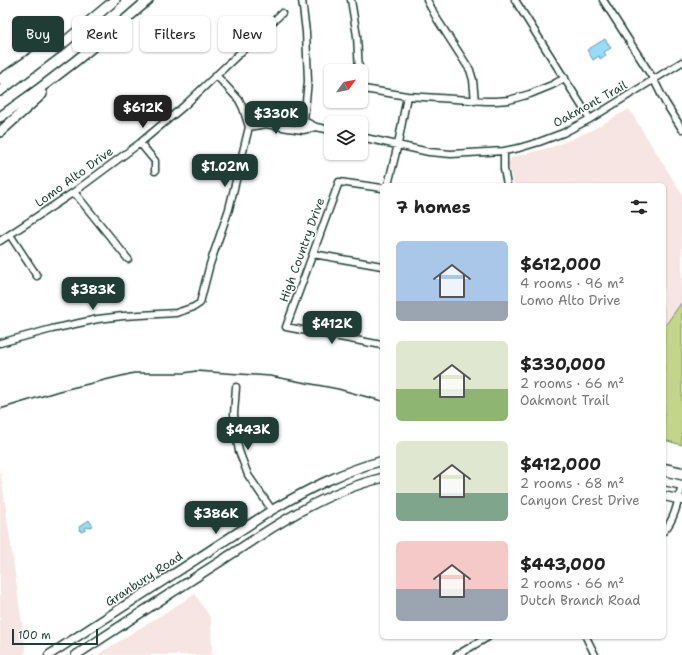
<!DOCTYPE html>
<meta charset="utf-8">
<style>
body{margin:0;font-family:"Shantell Sans",sans-serif;background:#f6f6f6;color:#222;height:100vh;display:flex;flex-direction:column;font-size:15px;white-space:nowrap}
*{box-sizing:border-box;margin:0}
p{font-size:13px;color:#767676}
.icon{flex:none;width:22px;height:22px;fill:none;stroke:currentColor;stroke-width:2;stroke-linecap:round;stroke-linejoin:round}
.map{position:relative;flex:1;overflow:hidden}
.sheet{position:absolute;left:380px;top:183px;width:286px;height:456px;display:flex;flex-direction:column;background:#fff;border-radius:6px;box-shadow:0 1px 3px #0004}
.sheet>*{flex:none}
.guide{position:absolute;left:12px;top:16px;width:308px;height:36px;display:flex;gap:8px}
.needle{width:26px;rotate:57deg}
.controls{position:absolute;left:324px;top:64px;display:grid;gap:8px}
.controls a{display:grid;place-items:center;width:44px;height:44px;border-radius:6px;background:#fff;box-shadow:0 1px 3px #0004;font-size:20px}
.scale{position:absolute;left:12px;bottom:10px;width:86px;box-sizing:border-box;padding-left:4px;border:2px solid #1f3d34;border-top:0;font-size:11px;line-height:14px;white-space:nowrap;color:#1f3d34;-webkit-text-stroke:3px #fff;paint-order:stroke}
.price{position:absolute;translate:-50% -34px;padding:0 9px;border-radius:8px;background:#1f3d34;color:#fff;font-size:13px;line-height:26px;filter:drop-shadow(0 1px 2px #0008)}
.price::after{content:'';position:absolute;left:50%;top:24px;width:12px;height:9px;margin-left:-6px;background:inherit;clip-path:polygon(0 0,100% 0,50% 100%)}
.price.active{background:#222;color:#fff}
ul{padding:0;list-style:none}
li{display:flex;align-items:center;gap:12px;height:100px;padding:0 16px}
li span{display:grid;place-items:center;flex:none;width:112px;height:80px;border-radius:6px;color:#555}
li>.icon{margin-inline-start:auto}
span .icon{width:48px;height:48px;fill:#fffc;stroke-width:1}
li b{font-size:17px}
h2{display:flex;justify-content:space-between;align-items:center;height:48px;padding:0 16px;font-size:17px}
.pill{padding:0 14px;border-radius:6px;background:#fff;box-shadow:0 1px 3px #0004;font-size:14px;line-height:36px}
.pill.active{background:#1f3d34;color:#fff}
.map>svg:first-child{display:block}
.built{fill:#f6e5e3}
.green{fill:#c4d589;stroke:#72895e}
.water{fill:#96dbf8;stroke:#669caa}
.lines{fill:none;stroke-linecap:round;stroke-linejoin:round}
.minor-casing{stroke:#1f3d34;stroke-width:9}
.major-casing{stroke:#1f3d34;stroke-width:11}
.highway-casing{stroke:#1f3d34;stroke-width:12}
.minor{stroke:#fff;stroke-width:6}
.major{stroke:#fff;stroke-width:8}
.highway{stroke:#fff;stroke-width:9}
.rail{stroke:#1f3d34;stroke-width:1.5}
.labels{text-anchor:middle;stroke-width:3;stroke-linejoin:round;paint-order:stroke}
.street-label{font-size:12px;fill:#1f3d34;stroke:#fff}
</style>
<div class="map">
<svg width="682" height="655" viewBox="0 0 682 655">
<rect width="100%" height="100%" fill="#fff"/>
<filter id="ink" filterUnits="userSpaceOnUse"><feTurbulence type="fractalNoise" baseFrequency=".025" numOctaves="2"/><feDisplacementMap in="SourceGraphic" scale="8" xChannelSelector="R" yChannelSelector="G"/><feConvolveMatrix kernelMatrix="1 2 1 2 8 2 1 2 1" color-interpolation-filters="sRGB"/></filter>
<g filter="url(#ink)">
<path class="built" d="M629 109 682 194V302L664 327V185H514L508 164 510 160 513 157 552 147 572 139 590 131Z
M0 467 26 652 21 655H0Z
M195 594 211 619 212 655H97Z"/>
<path class="green" d="M682 302V445L664 440V327Z"/>
<path class="water" d="M605 39 611 48 604 52 606 55 600 59 599 56 593 60 587 50Z
M89 520 93 526 88 528 87 527 85 528 86 530 81 532 79 527Z"/>
<g class="lines">
<g class="minor-casing">
<path id="minor" d="M302 0 306 32 308 81 303 130
M351 0 357 36 359 71
M427 0 437 19 470 70 473 80 475 101
M515 0 590 119
M603 0 654 80 665 102 682 129
M361 86 364 89 407 96 486 101H496L509 100 530 94 552 85 565 78
M246 117 259 114 267 113 276 114 292 117 304 121 316 127 331 130
M249 127 266 124 288 128 303 130 316 127
M361 137 429 152 451 154 504 151 519 148 539 142 563 133 590 119 682 62
M140 143 155 161V171
M504 151V169L507 185
M388 185 398 144 407 96
M382 188 339 182 286 327 382 345
M74 192 128 259
M10 235 37 276
M0 241 74 192 140 143 184 106 282 13
M313 254 382 266
M0 343 52 329 98 319 123 316 176 313 194 307 200 303 210 264 229 209 249 127 243 108 239 100 216 75
M236 387 234 414 236 436 239 451 248 475 272 510
M664 531C675 519 678 501 682 485
M586 637 595 655
M457 655 488 637"/>
</g>
<g class="major-casing">
<path id="major" d="M664 481 682 485
M664 496 682 500
M49 655 272 510C307 490 342 471 382 461
M76 655C124 624 172 592 221 561 271 528 323 492 382 478"/>
</g>
<g class="highway-casing">
<path id="highway" d="M0 80 48 47
M0 91 61 45 115 0
M0 117C52 81 101 42 148 0
M0 132 42 94"/>
</g>
<use href="#minor" class="minor"/>
<use href="#major" class="major"/>
<use href="#highway" class="highway"/>
<path class="rail" d="M0 409 59 391 134 373H184L196 371 270 376 338 389 382 401
M664 463 682 467"/>
</g>
</g>
<g class="labels">
<g class="street-label">
<text transform="translate(590 104) rotate(-29)" y="4">Oakmont Trail</text>
<text transform="translate(74 177) rotate(-36)" y="4">Lomo Alto Drive</text>
<text transform="translate(302 250) rotate(-70)" y="4">High Country Drive</text>
<text transform="translate(144 579) rotate(-33)" y="4">Granbury Road</text>
</g>
</g>
</svg>
<div class="controls">
<a><svg class="needle" viewBox="-14 -14 28 28"><path d="M0-13l5 13h-10z" fill="#e53935"/><path d="M0 13l5-13h-10z" fill="#767676"/></svg></a>
<a><svg class="icon" aria-label="layers" viewBox="0 0 24 24"><path d="M12 4l9 5-9 5-9-5zM3 14l9 5 9-5"/></svg></a>
</div>
<div class="scale">100 m</div>
<b class="price active" style="left:143px;top:129px">$612K</b>
<b class="price" style="left:276px;top:135px">$330K</b>
<b class="price" style="left:225px;top:188px">$1.02M</b>
<b class="price" style="left:93px;top:311px">$383K</b>
<b class="price" style="left:332px;top:345px">$412K</b>
<b class="price" style="left:248px;top:451px">$443K</b>
<b class="price" style="left:216px;top:535px">$386K</b>
<div class="guide">
<a class="pill active">Buy</a>
<a class="pill">Rent</a>
<a class="pill">Filters</a>
<a class="pill">New</a>
</div>
<section class="sheet">
<h2>7 homes<svg class="icon" aria-label="filters" viewBox="0 0 24 24"><path d="M4 7h16M4 17h16"/><circle cx="9" cy="7" r="2"/><circle cx="15" cy="17" r="2"/></svg></h2>
<ul>
<li><span style="background:linear-gradient(#a9c7e8 75%,#9aa5b1 0)"><svg class="icon" aria-label="home" viewBox="0 0 24 24"><path d="M3 11l9-7 9 7M6 9v11h12V9"/></svg></span><div><b>$612,000</b><p>4 rooms · 96 m²</p><p>Lomo Alto Drive</p></div></li>
<li><span style="background:linear-gradient(#dfe7d0 60%,#8fb573 0)"><svg class="icon" aria-label="home" viewBox="0 0 24 24"><path d="M3 11l9-7 9 7M6 9v11h12V9"/></svg></span><div><b>$330,000</b><p>2 rooms · 66 m²</p><p>Oakmont Trail</p></div></li>
<li><span style="background:linear-gradient(#dfe7d0 65%,#7fa58c 0)"><svg class="icon" aria-label="home" viewBox="0 0 24 24"><path d="M3 11l9-7 9 7M6 9v11h12V9"/></svg></span><div><b>$412,000</b><p>2 rooms · 68 m²</p><p>Canyon Crest Drive</p></div></li>
<li><span style="background:linear-gradient(#f6c9c9 60%,#9aa5b1 0)"><svg class="icon" aria-label="home" viewBox="0 0 24 24"><path d="M3 11l9-7 9 7M6 9v11h12V9"/></svg></span><div><b>$443,000</b><p>2 rooms · 66 m²</p><p>Dutch Branch Road</p></div></li>
</ul>
</section>
</div>
